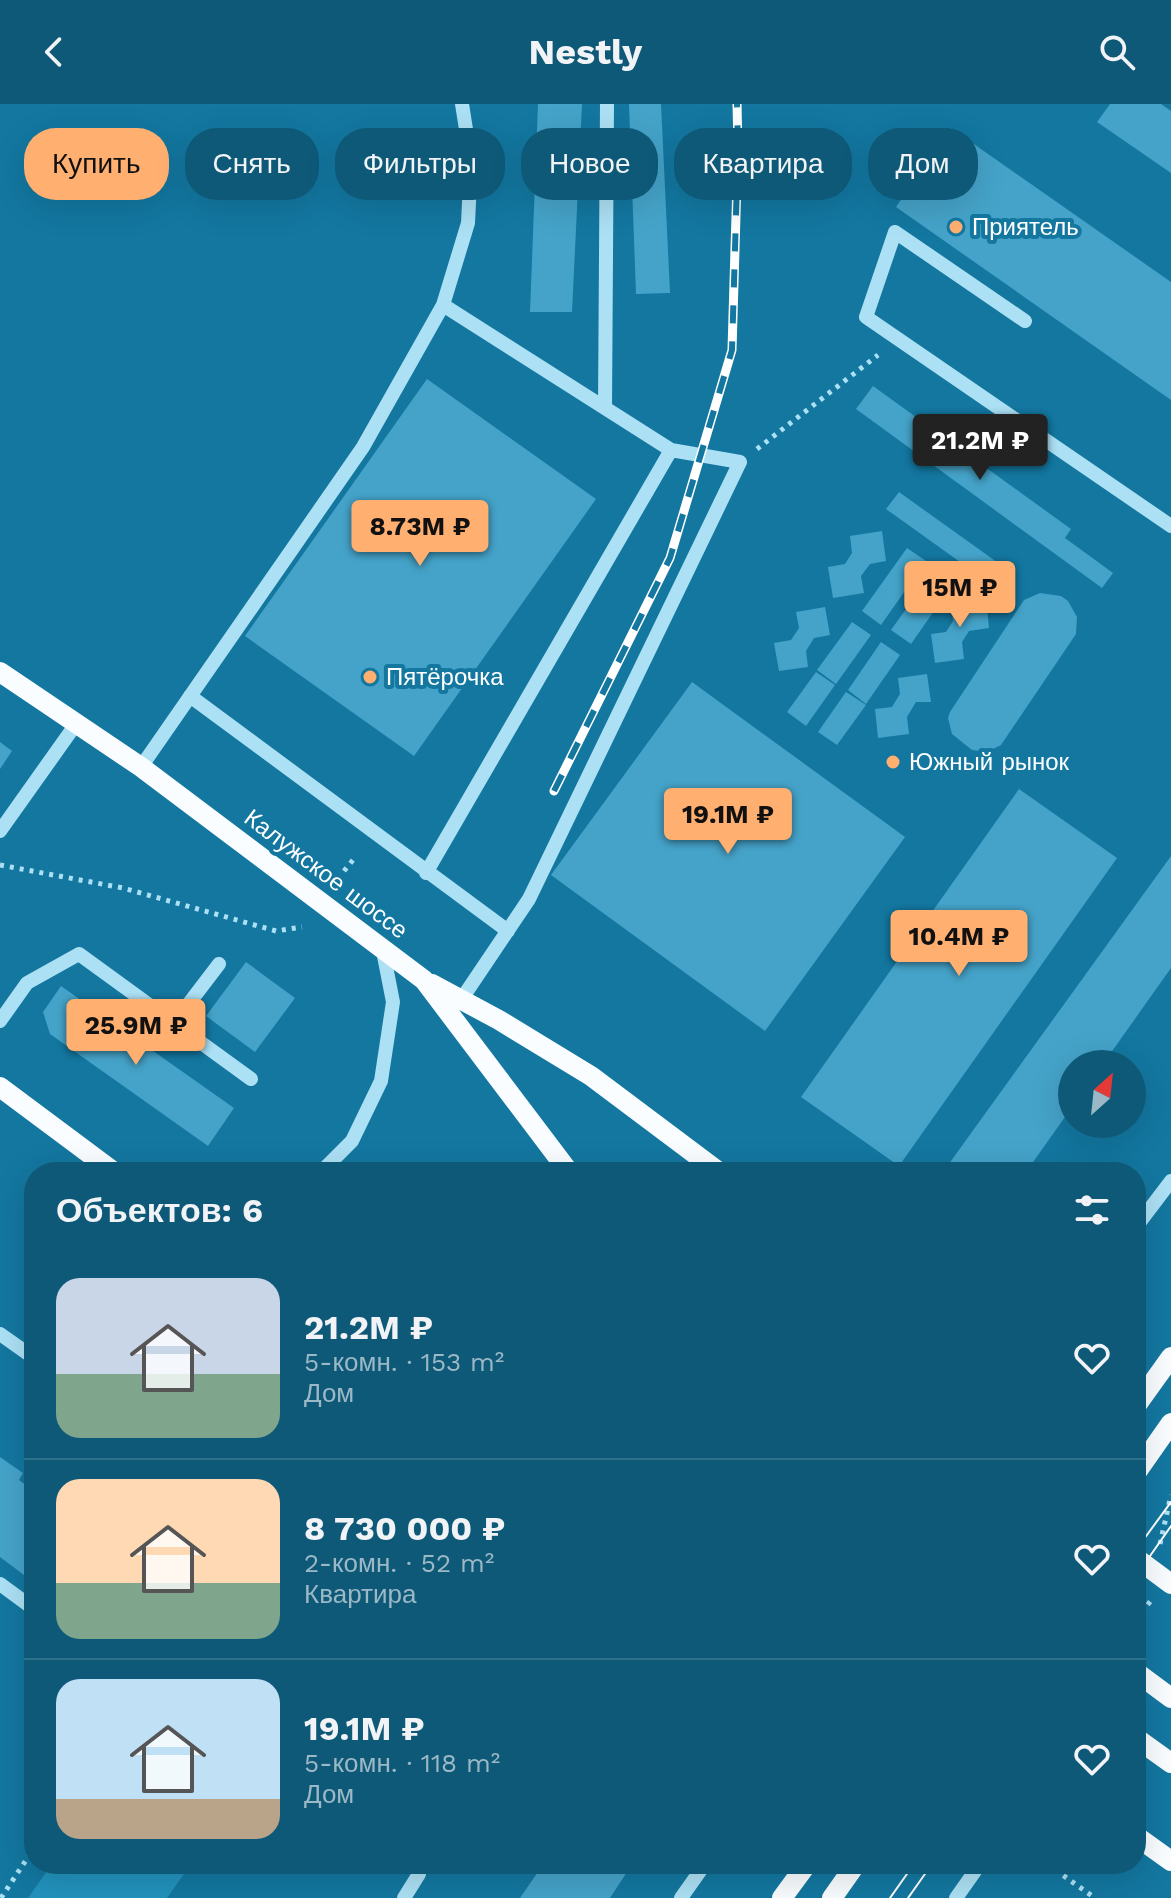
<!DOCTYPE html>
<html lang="ru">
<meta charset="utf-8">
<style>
body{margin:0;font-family:"Work Sans",sans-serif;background:#175f7d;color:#f1f3f6;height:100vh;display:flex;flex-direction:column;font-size:30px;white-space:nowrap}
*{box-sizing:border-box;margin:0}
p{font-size:26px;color:#9bb8c6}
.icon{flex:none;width:44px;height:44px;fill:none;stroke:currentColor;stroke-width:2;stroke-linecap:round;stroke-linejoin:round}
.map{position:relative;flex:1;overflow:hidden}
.side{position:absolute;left:24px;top:1058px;width:1122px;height:712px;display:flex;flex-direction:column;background:#0e5978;border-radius:32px;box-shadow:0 8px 32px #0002}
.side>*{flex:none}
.banner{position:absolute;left:24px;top:24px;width:1124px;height:72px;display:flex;gap:16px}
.needle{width:52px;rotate:27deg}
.controls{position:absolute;left:1058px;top:946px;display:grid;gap:16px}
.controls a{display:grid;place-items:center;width:88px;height:88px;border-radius:50%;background:#0e5978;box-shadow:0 8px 32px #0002;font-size:40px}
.price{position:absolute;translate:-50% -68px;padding:0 18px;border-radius:8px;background:#ffaf70;color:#111;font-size:26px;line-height:52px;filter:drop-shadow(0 2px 4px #0008)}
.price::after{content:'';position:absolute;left:50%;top:48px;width:24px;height:18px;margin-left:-12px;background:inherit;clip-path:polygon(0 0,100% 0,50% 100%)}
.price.selected{background:#222;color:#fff}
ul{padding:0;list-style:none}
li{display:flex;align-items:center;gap:24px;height:200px;padding:0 32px}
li+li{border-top:2px solid #2e6f8a}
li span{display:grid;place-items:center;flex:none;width:224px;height:160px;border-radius:24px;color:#555}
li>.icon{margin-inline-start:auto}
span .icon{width:96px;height:96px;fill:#fffc;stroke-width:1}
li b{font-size:34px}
h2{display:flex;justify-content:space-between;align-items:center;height:96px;padding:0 32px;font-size:34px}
.pill{padding:0 28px;border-radius:32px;background:#0e5978;box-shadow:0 8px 32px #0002;font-size:28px;line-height:72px}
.pill.selected{background:#ffaf70;color:#111}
header{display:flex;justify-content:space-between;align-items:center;height:104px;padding:0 32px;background:#0e5978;font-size:36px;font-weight:700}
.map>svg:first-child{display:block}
.green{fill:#2292bd}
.building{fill:#45a3c9}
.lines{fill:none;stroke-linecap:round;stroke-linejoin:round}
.path{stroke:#ace0f4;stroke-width:5;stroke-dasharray:4 6;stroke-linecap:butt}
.minor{stroke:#ace0f4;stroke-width:14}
.major{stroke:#fafdff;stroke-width:20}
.tram{stroke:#fff;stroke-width:2}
.rail-casing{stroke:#fff;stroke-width:9}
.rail{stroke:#1377a0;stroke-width:6;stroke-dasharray:18;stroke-linecap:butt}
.poi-dot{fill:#ffaf70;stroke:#1377a0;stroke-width:3}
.labels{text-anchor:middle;stroke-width:8;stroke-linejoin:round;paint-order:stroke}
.poi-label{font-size:24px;fill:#fff;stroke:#1377a0;text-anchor:start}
.street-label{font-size:24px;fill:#fff;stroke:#1377a0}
</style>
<header><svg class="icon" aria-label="back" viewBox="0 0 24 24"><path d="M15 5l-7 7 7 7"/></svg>Nestly<svg class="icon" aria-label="search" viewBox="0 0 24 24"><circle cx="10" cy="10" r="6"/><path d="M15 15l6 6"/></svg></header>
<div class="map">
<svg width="1171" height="1794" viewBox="0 0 1171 1794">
<rect width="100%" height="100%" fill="#1377a0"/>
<path class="green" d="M52 1760H191L167 1794H28Z"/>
<path class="building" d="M538 0H582L572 208H530Z
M629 0H661L670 189 636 190Z
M1110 0H1161L1171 7V69L1097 18Z
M951 24 1171 178V296L896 103Z
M427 275 596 395 414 652 245 532Z
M873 282 1071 425 1065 434 1113 469 1102 484 856 305Z
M899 388 1001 461 988 478 886 405Z
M882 427 886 457 870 460 861 472 864 489 833 494 828 463 845 460 852 449 850 432Z
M907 444 926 457 881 521 862 507Z
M936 463 955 477 911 540 891 526Z
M1040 489 1061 492 1068 497 1077 513 1076 530 1001 641 987 648 972 646 952 630 948 614 950 608 1024 496Z
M986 493 989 524 969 527 962 538 964 555 935 559 931 530 946 528 953 517 951 497Z
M825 503 830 531 814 534 806 547 808 563 779 567 774 539 791 536 799 524 796 508Z
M852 518 871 531 836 580 817 566Z
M881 538 900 551 866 600 848 586Z
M816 568 835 581 806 622 787 608Z
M927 570 931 598H916L907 613 909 630 878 634 875 605 892 603 900 590 898 574Z
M692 578 905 733 765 927 551 771Z
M846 588 866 601 837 641 818 628Z
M0 638 12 647 0 665Z
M1019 685 1117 754 899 1062 801 993Z
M1171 752V864L1103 960H1072V1003L1026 1068H943Z
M246 858 295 894 255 948 206 912Z
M61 882 234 1004 208 1042 50 930 43 908Z
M0 1353 23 1369 19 1376 34 1387V1488L28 1483 32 1477 0 1453Z
M365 1760H387L380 1770Z
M535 1760H616L627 1768 610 1794H520L540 1765Z"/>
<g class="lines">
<path class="path" d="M757 345 878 251
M0 761 123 784 276 827 302 823
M344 767 353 756
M1160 1440 1171 1391
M1136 1517 1152 1495
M1047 1760 1095 1794
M1 1794 34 1744"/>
<path class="minor" d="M443 201 671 346 740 358 529 795 461 896
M1025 217 895 128 866 213 1171 422
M605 304 607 0
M190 592 508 827
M141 663 363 343 443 201 468 119 471 57 462 0
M0 727 76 620
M426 769 671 346
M0 917 27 879 79 850 251 975
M174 919 219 860
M321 1068 352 1037 381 977 393 898 383 847
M1136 1123 1171 1077
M0 1230 34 1254
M0 1480 34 1505
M404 1794 419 1770
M681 1794 705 1760
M956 1794 980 1760"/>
<path class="major" d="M0 568 141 663 424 876 569 1068
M432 880 499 916 591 972 719 1068
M0 983 114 1068
M1136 1302 1171 1253
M1136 1369 1171 1319
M1136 1454 1171 1480
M1136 1568 1171 1594
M1136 1634 1171 1659
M1136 1732 1171 1757
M782 1794 807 1760
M832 1794 856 1760"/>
<path class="tram" d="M1136 1446 1171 1398
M1136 1472 1171 1422
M890 1794 914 1760
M908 1794 932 1760"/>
<g class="rail-casing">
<path id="rail" d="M554 687 670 454 732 246 738 44 737 0"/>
</g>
<use href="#rail" class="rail"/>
</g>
<g class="poi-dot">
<circle cx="956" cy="123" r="8"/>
<circle cx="370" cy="573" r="8"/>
<circle cx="893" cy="658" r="8"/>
</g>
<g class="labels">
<g class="poi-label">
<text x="972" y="131">Приятель</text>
<text x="386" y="581">Пятёрочка</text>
<text x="909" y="666">Южный рынок</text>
</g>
<g class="street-label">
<text transform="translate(326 770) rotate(37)" y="8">Калужское шоссе</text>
</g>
</g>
</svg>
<div class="controls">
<a><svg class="needle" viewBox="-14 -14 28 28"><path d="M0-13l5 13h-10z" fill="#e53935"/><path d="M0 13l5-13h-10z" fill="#9bb8c6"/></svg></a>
</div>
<b class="price selected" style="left:980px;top:378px">21.2M ₽</b>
<b class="price" style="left:420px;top:464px">8.73M ₽</b>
<b class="price" style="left:960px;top:525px">15M ₽</b>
<b class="price" style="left:728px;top:752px">19.1M ₽</b>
<b class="price" style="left:959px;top:874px">10.4M ₽</b>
<b class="price" style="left:136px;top:963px">25.9M ₽</b>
<div class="banner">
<a class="pill selected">Купить</a>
<a class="pill">Снять</a>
<a class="pill">Фильтры</a>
<a class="pill">Новое</a>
<a class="pill">Квартира</a>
<a class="pill">Дом</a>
</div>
<section class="side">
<h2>Объектов: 6<svg class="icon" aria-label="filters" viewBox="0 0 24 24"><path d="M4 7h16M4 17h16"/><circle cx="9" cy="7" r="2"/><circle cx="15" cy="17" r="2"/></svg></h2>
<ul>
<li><span style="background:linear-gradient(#c9d6e8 60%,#7fa58c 0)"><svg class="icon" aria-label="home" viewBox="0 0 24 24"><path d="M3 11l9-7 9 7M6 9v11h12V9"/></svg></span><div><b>21.2M ₽</b><p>5-комн. · 153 m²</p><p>Дом</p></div><svg class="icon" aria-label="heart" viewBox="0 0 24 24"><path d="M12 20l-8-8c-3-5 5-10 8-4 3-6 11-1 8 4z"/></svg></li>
<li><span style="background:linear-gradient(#ffd9b3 65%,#7fa58c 0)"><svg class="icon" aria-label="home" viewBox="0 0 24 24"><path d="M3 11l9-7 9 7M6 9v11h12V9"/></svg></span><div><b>8 730 000 ₽</b><p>2-комн. · 52 m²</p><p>Квартира</p></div><svg class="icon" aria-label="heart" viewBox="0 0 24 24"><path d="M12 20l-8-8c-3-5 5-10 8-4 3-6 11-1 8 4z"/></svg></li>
<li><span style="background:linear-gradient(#bfe0f5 75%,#b9a48a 0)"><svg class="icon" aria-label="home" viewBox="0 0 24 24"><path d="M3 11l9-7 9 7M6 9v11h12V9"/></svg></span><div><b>19.1M ₽</b><p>5-комн. · 118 m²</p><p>Дом</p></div><svg class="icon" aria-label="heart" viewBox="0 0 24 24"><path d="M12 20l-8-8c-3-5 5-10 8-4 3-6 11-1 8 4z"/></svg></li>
</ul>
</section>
</div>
